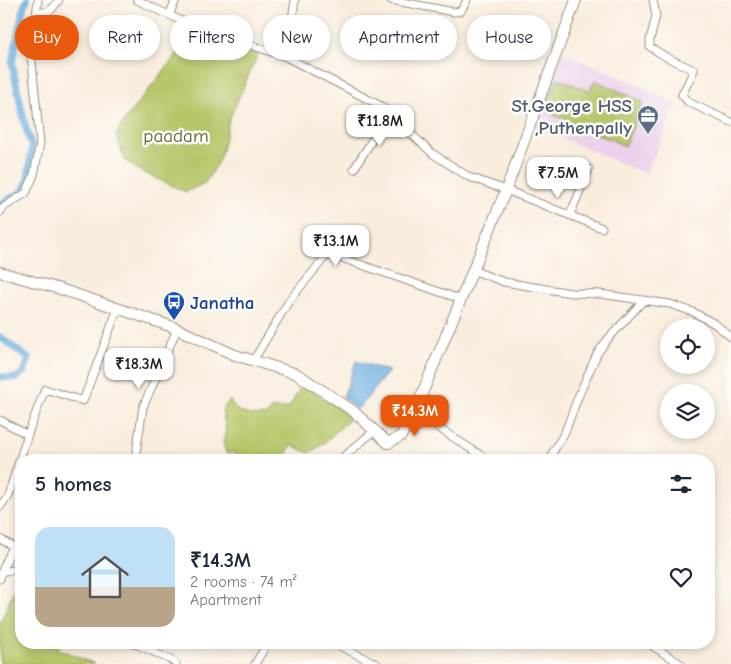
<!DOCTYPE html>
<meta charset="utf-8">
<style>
body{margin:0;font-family:"Comic Neue",sans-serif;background:#f2f2f3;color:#1f2937;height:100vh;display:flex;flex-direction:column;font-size:19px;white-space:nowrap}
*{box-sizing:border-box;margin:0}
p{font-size:16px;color:#747a83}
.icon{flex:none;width:28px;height:28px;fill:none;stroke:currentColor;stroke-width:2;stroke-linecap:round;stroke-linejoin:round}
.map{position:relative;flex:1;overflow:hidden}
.side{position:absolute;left:15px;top:454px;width:700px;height:195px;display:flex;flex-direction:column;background:#fff;border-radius:20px;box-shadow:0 2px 8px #0003}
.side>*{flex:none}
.banner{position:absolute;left:15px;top:15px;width:701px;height:45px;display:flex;gap:10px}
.buttons{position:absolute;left:660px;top:319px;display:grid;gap:10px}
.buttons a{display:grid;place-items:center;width:55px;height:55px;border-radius:50%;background:#fff;box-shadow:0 2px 8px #0003;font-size:25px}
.price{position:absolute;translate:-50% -42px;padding:0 11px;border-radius:10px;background:#fff;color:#222;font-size:16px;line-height:32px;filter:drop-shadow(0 1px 2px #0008)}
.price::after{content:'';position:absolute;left:50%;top:30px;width:15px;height:11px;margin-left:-8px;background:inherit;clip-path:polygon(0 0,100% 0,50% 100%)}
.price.active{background:#ea580c;color:#fff}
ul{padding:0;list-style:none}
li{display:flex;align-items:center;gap:15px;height:125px;padding:0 20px}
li+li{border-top:1px solid #e0e1e3}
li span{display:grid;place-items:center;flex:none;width:140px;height:100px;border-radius:15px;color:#555}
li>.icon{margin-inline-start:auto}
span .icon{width:60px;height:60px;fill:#fffc;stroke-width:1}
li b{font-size:21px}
h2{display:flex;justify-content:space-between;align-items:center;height:60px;padding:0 20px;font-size:21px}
.tag{padding:0 18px;border-radius:22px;background:#fff;box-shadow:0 2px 8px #0003;font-size:18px;line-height:45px}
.tag.active{background:#ea580c;color:#fff}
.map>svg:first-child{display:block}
.built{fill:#ebd1eb}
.green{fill:#b6c669;stroke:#787844}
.water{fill:#6aaddf;stroke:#526c7e}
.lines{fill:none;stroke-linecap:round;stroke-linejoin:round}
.canal{stroke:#6aaddf;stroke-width:7}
.minor-casing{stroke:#9a8c7e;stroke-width:9}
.secondary-casing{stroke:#9a8c7e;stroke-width:12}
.minor{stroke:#fff;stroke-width:7}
.secondary{stroke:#fff;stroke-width:10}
.labels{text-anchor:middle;stroke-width:5;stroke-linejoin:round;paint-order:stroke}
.service-label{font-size:19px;font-weight:bold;fill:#4e5e75;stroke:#fdfcf7;text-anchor:end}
.park-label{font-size:19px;fill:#605934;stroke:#fdfcf7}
.transit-label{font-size:19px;font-weight:bold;fill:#164399;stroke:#fdfcf7;text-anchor:start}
</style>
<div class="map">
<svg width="731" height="664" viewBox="0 0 731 664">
<rect width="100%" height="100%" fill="#fdfcf7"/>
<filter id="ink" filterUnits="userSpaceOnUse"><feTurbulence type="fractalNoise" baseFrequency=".02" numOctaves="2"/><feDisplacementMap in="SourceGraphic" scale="10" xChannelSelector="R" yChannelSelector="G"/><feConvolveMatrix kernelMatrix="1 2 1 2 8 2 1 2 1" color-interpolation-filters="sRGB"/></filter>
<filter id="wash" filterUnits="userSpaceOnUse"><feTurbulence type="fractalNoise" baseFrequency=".0096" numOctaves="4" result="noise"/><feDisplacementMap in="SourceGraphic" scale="20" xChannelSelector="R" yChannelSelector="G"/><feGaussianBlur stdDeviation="1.12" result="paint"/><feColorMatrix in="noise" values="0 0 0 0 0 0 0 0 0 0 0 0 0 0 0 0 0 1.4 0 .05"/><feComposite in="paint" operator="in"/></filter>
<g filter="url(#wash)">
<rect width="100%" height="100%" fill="#f9eddd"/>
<path class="built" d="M563 53 627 80 677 104 646 174 534 126Z"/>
<path class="green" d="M201 34 258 54 229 120 222 151 216 166 205 183 186 192 140 171 125 160 116 135 126 118 177 54 188 49Z
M558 78 589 91 595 80 643 102 625 146 545 111Z
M302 384 335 406 350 419 322 445 309 453 292 445 282 460H238L235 453H226L223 443 226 429 222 410 230 400C236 415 253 417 267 415L271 409 289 408Z
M16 584 21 586V642L61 643 58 649 95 664H0V624Z"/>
<path class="water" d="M356 361 389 371 359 408 358 407 356 409 343 397Z"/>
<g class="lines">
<path class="canal" d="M0 204 23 191 28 178 32 147 25 125 12 63 24 6 27 0
M0 337 29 359 24 372 16 378 0 377"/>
</g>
</g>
<g filter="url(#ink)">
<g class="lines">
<g class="minor-casing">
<path id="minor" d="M137 0 169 15
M176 0 169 15 186 23 286 57 381 106 433 154 469 177 506 190 602 228
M391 0 454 12 461 11 467 0
M653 0 656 16 650 40V47L668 58 694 70 682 95 688 102 731 122
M286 57 295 0
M31 59 39 50C35 39 39 23 43 12L51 10 59 0
M354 169 389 113
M0 212 4 207 26 193 34 175 40 143 31 53 38 0
M570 215 589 169
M472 270 504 282 546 289 572 293 600 294 670 304 693 312 715 324 731 337
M253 361 289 301 326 256 330 254 460 299
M414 412 488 460
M0 420 28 435
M135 460 143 407 177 329
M340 460 374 431
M551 460 553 452 565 432 578 397 597 354 607 340 643 301
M0 507 8 495 29 431 45 389 83 401 118 308
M0 539 21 551
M2 571 13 546
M0 579 2 571 21 570
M131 642 171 660 176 664
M331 642 377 664
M646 642 681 664
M255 664 268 642"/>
</g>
<g class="secondary-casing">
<path id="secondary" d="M0 272 60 289 173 327 235 355 297 374 352 410 388 443 401 436 419 401 506 190 576 0"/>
</g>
<use href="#minor" class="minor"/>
<use href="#secondary" class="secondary"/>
</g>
</g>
<defs>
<g id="office-pin" transform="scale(1.125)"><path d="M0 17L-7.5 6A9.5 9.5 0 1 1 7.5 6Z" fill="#5c6f8a" stroke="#fdfcf7"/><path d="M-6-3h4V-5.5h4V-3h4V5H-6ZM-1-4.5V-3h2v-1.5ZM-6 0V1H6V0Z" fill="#fff"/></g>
<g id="bus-pin" transform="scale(1.125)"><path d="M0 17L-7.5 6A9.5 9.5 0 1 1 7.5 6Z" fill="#1a4fb4" stroke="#fdfcf7"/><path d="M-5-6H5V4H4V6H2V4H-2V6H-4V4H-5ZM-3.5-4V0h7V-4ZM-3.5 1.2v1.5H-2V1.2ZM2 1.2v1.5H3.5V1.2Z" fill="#fff"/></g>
</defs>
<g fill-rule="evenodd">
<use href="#office-pin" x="648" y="116"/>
<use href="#bus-pin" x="174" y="302"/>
</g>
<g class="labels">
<g class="service-label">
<text x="632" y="112">St.George HSS<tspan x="632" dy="22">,Puthenpally</tspan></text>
</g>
<g class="park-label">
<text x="176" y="142">paadam</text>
</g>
<g class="transit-label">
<text x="190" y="309">Janatha</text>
</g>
</g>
</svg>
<div class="buttons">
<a><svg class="icon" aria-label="locate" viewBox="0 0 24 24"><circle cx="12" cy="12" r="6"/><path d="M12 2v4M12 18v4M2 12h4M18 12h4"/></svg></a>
<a><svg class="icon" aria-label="layers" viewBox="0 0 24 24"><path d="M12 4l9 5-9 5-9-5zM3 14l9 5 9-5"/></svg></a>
</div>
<b class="price" style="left:380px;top:147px">₹11.8M</b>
<b class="price" style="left:558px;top:199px">₹7.5M</b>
<b class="price" style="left:336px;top:267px">₹13.1M</b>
<b class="price" style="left:139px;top:390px">₹18.3M</b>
<b class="price active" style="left:415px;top:437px">₹14.3M</b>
<div class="banner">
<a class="tag active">Buy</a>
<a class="tag">Rent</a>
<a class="tag">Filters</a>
<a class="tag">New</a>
<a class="tag">Apartment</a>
<a class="tag">House</a>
</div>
<section class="side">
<h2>5 homes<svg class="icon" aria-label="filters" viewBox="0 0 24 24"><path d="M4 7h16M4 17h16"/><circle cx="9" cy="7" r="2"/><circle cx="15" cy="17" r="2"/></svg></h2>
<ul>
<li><span style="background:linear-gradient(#bfe0f5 60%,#b9a48a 0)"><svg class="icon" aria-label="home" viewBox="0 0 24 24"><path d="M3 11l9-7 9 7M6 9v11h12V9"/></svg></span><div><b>₹14.3M</b><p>2 rooms · 74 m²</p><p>Apartment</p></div><svg class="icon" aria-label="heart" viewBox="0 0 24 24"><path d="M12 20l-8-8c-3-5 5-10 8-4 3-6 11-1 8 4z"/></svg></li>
</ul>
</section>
</div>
